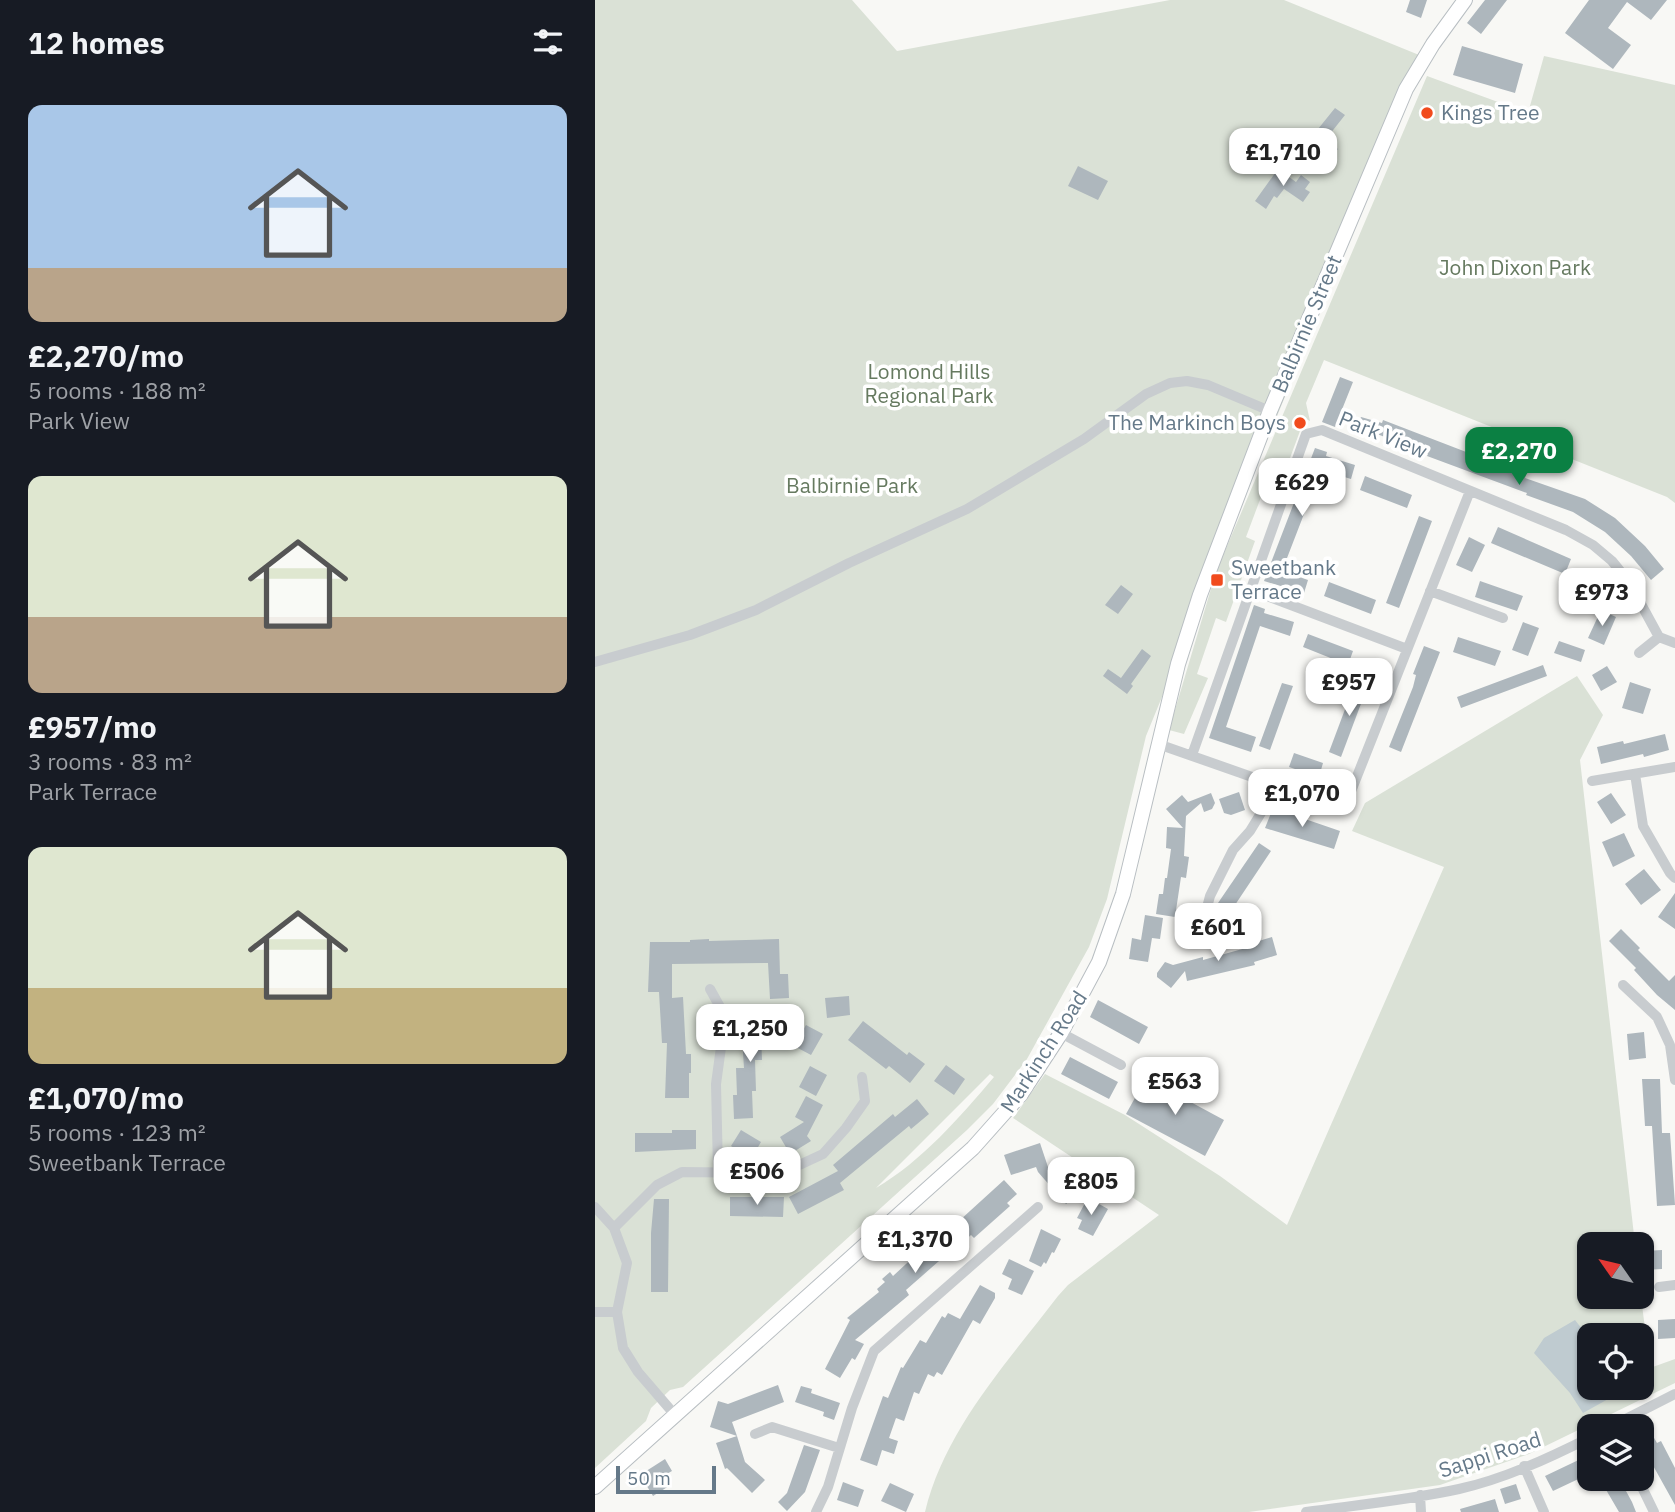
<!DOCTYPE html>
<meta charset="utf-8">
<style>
body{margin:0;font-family:"IBM Plex Sans",sans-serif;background:#20242c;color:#f1f3f6;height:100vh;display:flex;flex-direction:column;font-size:26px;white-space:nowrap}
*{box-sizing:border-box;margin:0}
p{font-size:23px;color:#9ea1a6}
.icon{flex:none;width:38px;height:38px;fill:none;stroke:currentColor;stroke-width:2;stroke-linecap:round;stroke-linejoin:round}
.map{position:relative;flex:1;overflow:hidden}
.sheet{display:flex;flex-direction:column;background:#171b24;width:595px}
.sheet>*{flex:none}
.needle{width:46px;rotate:304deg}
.buttons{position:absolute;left:982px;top:1232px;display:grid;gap:14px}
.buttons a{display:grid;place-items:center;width:77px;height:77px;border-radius:14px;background:#171b24;box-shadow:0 2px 5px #0004;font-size:35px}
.scale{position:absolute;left:21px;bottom:18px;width:100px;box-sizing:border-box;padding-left:7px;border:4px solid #657989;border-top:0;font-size:19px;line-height:24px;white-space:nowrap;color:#657989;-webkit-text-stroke:5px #fff;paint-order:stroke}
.price{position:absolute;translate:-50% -60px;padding:0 16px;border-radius:14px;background:#fff;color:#222;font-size:23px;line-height:46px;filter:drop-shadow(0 2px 4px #0008)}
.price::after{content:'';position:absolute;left:50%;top:42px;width:21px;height:16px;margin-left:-10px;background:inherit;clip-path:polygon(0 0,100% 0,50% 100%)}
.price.selected{background:#0b8043;color:#fff}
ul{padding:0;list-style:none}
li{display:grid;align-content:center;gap:14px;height:371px;padding:0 28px}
li span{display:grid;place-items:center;height:217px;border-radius:14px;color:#555}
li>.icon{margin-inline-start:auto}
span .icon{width:126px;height:126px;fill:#fffc;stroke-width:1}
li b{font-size:30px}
h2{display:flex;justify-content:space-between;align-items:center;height:84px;padding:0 28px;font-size:30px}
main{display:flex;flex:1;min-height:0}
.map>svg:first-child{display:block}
.green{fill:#dae1d6;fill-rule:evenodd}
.water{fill:#bfcbd0}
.building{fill:#aeb7bd}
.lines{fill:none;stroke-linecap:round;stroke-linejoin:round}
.secondary-casing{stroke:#b8bec2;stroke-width:16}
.street{stroke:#c8cccf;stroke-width:10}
.secondary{stroke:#fff;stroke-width:14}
.poi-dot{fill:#f14b1d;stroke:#fff;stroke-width:2.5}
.labels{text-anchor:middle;stroke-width:7;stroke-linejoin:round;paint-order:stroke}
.poi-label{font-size:21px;fill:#657989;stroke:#fff;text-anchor:start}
.park-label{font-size:21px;fill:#667a60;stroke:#fff}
.street-label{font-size:21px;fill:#657989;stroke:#fff}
</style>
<main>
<section class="sheet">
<h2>12 homes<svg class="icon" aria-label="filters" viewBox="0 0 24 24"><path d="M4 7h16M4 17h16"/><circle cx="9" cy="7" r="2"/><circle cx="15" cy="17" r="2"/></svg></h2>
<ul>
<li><span style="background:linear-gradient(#a9c7e8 75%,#b9a48a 0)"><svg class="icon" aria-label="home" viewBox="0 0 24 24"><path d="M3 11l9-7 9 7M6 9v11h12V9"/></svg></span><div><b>£2,270/mo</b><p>5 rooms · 188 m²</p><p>Park View</p></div></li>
<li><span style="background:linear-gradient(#dfe7d0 65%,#b9a48a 0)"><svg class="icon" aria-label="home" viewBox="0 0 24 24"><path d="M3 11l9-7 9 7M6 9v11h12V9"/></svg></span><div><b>£957/mo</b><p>3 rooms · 83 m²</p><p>Park Terrace</p></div></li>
<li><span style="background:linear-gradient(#dfe7d0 65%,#c2b280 0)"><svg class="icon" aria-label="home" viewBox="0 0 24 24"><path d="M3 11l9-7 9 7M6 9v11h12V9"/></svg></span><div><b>£1,070/mo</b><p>5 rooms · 123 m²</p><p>Sweetbank Terrace</p></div></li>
</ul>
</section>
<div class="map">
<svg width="1080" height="1512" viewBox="0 0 1080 1512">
<rect width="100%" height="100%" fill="#f8f8f5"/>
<path class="green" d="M0 0H257L302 51 575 0H689L829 57 551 736 512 899 494 947 432 1059 398 1104 372 1130 88 1387 75 1390 56 1408 51 1421 0 1468ZM395 1074 399 1077C365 1117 327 1161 281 1188Z
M949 56 1080 85V503L1072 497 729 360 711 403 715 421 702 415 698 421 697 428 705 431 685 485 672 481 651 537 660 541 631 622 621 618 602 674 613 678 589 734 574 730 621 572 832 76 933 113Z
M982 676 1008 715 985 760 1040 1244H994V1297H1046L1055 1368 1080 1359V1383L934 1454 845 1485 654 1512H330C350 1429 412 1363 463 1296L473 1285 564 1215 418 1118 450 1074 530 1115 625 1176 692 1225 849 867 757 831 770 803ZM994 1335H1046V1388H994Z"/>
<path class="water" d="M980 1320 994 1338V1388H1033L988 1413 975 1393 939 1353 949 1338Z"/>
<path class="building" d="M815 0H832L826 18 811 12Z
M890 0H912L886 34 872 23Z
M994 0H1072L1056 20 1032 2 1013 28 1036 45 1018 69 970 33Z
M867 46 928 64 920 93 858 75Z
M740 108 750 115 731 139 743 149 735 158 724 149 712 163 702 155Z
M483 166 513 181 503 200 473 186Z
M683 169 701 182 706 175 715 182 710 189 715 192 708 202 689 189 682 198 679 196 671 209 660 201Z
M745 377 758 382 740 427 727 422Z
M766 417 787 423 788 420 931 475 930 478 990 499 1020 518 1050 546 1069 569 1056 580 1036 556 1010 532 978 512 931 495 932 493 832 456 833 454 777 432 776 435 761 430Z
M720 448 732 452 731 456 760 465 756 479 726 470 687 571 713 580 709 593 669 581Z
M770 476 817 495 812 508 765 490Z
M824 516 837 521 804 608 791 603Z
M903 527 976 559 970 574 896 543Z
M874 537 890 545 877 572 861 565Z
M993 572 1013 594 1000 606 980 583Z
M885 581 928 596 922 611 880 597Z
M734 582 781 600 776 614 729 596Z
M526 585 538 594 523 614 510 605Z
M659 605 670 609 669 613 699 622 695 636 665 626 631 727 661 737 656 752 614 738Z
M1006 610 1021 617 1009 645 993 638Z
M928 622 944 628 933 656 917 650Z
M713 634 758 651 753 665 708 647Z
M863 637 906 651 900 666 858 652Z
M964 641 990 650 986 662 959 653Z
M829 646 845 652 806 752 794 747 818 687 821 675 818 674Z
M547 649 556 656 536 684 538 686 532 694 508 676 513 669 526 678Z
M948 665 952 676 866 708 862 697Z
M1012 666 1022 682 1006 691 997 675Z
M761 680 773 685 746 757 734 752Z
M1035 682 1056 689 1048 714 1027 708Z
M687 683 698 686 675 750 664 746Z
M1070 734 1074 750 1049 757 1048 754 1006 764 1002 747 1028 741 1029 744Z
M699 753 728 763 724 777 694 767Z
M644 792 650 810 636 815 629 813 624 799Z
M616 793 620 803 617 809 609 812 606 803 591 816 589 856 594 857 591 878 586 877 580 917 561 914 564 894H568L570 878H572L576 849 571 848 572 827 588 828 571 809 587 795 593 802Z
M1016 793 1031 815 1016 824 1002 802Z
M678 808 745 831 739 849 670 828Z
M1029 833 1040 856 1018 867 1007 842Z
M664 843 676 851 636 911 623 903Z
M1049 869 1066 890 1046 905 1030 884Z
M1080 893V929L1063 917Z
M550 915 568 918 565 939 557 938 553 962 534 959 537 938 546 940Z
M1026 929 1045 948 1043 950 1074 981 1080 975V1010L1062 995 1039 970 1041 968 1014 941Z
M677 937 682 955 659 962 660 965 592 981 590 971 576 988 562 977V973L570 962 578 965 608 957V960L658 946 657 943Z
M114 939V941L184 939 185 974H193L194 998 175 999 173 963 77 964V998L88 997 91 1054H96V1073H94V1098H70L72 1043H67L64 992H53L55 942H95V940Z
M254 996 255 1015 232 1018 230 998Z
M503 1000 553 1027 544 1044 495 1017Z
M175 1009 176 1033 166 1034 167 1060H160L161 1091H157L158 1118 139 1119 138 1095H142L141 1068H149L147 1037H157L156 1010Z
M268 1021 312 1055 314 1052 330 1064 315 1083 294 1066 291 1069 253 1040Z
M211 1025 228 1034 216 1055 199 1046Z
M1049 1032 1051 1058 1034 1060 1032 1034Z
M475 1057 523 1082 514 1099 466 1074Z
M351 1065 370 1079 359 1095 339 1081Z
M215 1066 232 1075 221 1096 204 1087Z
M551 1078 629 1120 610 1156 531 1114Z
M1047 1079H1065L1067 1133H1075L1080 1205 1062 1206 1057 1126H1050Z
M211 1096 228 1105 212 1136 216 1141 195 1154 185 1137 209 1122 200 1117Z
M322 1099 334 1114 316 1129 314 1126 245 1183 249 1190 203 1214 194 1197 243 1171 238 1165 298 1114 300 1117Z
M77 1130H101V1149L40 1152V1133H77Z
M146 1130 166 1142 156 1159 136 1146Z
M445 1143 455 1173 461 1167 484 1193 471 1204 443 1172 441 1167 416 1175 409 1155Z
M409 1180 422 1194 412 1203 415 1206 379 1238 376 1235 357 1252 342 1245 336 1256 344 1261 311 1290 314 1295 260 1340 269 1344 260 1360 257 1358 245 1378 230 1369 255 1320 252 1318 284 1292 282 1289 290 1282 287 1279 295 1272 298 1276 350 1228 353 1231Z
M135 1197H189L188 1217 135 1216Z
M59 1199H74L73 1292H56V1233Z
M497 1200 513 1209 498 1236 483 1229 487 1220 482 1218 491 1201 495 1206Z
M446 1229 466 1239 459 1253 457 1252 451 1264 449 1262 446 1267 434 1261Z
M1067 1250V1269L1050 1270 1049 1251Z
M414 1259 439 1271 427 1295 413 1289 417 1279 407 1274Z
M385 1285 400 1293V1298L385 1324 378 1320 347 1375 342 1372 339 1377 333 1374 324 1394 319 1392 309 1421 301 1418 294 1438 303 1441 299 1454 287 1450 282 1466 265 1460 288 1396 293 1398 306 1367 308 1368 325 1340 331 1343 347 1316 350 1318 353 1313 365 1319Z
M1080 1319V1338L1063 1339V1320Z
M183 1385 189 1402 137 1422 142 1436 115 1427 123 1401 133 1404Z
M206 1386 217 1389 216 1393 245 1403 239 1420 228 1416 229 1412 200 1402Z
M1048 1419 1062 1443 1066 1441 1080 1468V1505L1046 1444V1420Z
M142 1436 150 1462 170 1480 157 1493 132 1468 130 1469 121 1443Z
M209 1445 225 1450 210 1492 192 1511 183 1502 192 1493Z
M994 1455V1474L958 1491 950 1476Z
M70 1459 77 1471 68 1476 74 1486 58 1496 45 1475Z
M1025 1480 1037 1502 1041 1512H1024L1010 1488Z
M248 1482 269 1490 263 1507 242 1500Z
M295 1483 319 1494 311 1512 286 1501Z
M921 1484 926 1499 910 1504 905 1489Z
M900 1499 904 1512H866L865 1509Z"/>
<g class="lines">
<g class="secondary-casing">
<path id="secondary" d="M0 1487 378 1148 426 1094 466 1033 504 962 528 894 583 664 605 595 675 411 811 89 838 44 870 0"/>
</g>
<path class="street" d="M656 590 812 649
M835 591 908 618
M1044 653 1064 637
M0 662 95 635 161 610 254 563 372 509 489 439 551 394 575 383 592 381 613 385 675 411
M563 744 737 805 753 799 875 491
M597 755 711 434 727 430 971 530 998 545 1017 561 1034 582 1064 637 1080 643
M1040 774 1048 826 1075 873 1080 878
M997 781 1080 767
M627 924 609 919 615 896 638 850 655 831 666 813 676 783
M1028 985 1062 1017 1075 1045 1080 1080
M115 989 125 1007 127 1040 121 1084 123 1170
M466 1033 526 1065
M0 1207 19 1228 32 1263 22 1312 28 1348 43 1372 80 1415
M19 1228 62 1185 87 1172 174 1173 200 1167 228 1154 251 1128 270 1101 267 1077
M1064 1287 1080 1285
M0 1312H22
M1017 1426 1080 1394
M160 1434 177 1427 244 1448
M929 1466 949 1512
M1043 1479 1059 1512
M825 1495 826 1512
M221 1512 233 1487 257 1408 279 1351 443 1207
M711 1512C762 1505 814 1500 864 1489 909 1479 954 1458 994 1438"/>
<use href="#secondary" class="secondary"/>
</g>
<g class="poi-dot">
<circle cx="832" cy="113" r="7"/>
<circle cx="705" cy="423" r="7"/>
<rect x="615" y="573" width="14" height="14" rx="3.5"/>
</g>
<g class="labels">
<g class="poi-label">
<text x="846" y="120">Kings Tree</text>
<text x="691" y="430" text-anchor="end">The Markinch Boys</text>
<text x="636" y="575">Sweetbank<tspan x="636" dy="24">Terrace</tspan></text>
</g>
<g class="park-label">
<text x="920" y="275">John Dixon Park</text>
<text x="334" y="379">Lomond Hills<tspan x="334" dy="24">Regional Park</tspan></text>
<text x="257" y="493">Balbirnie Park</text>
</g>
<g class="street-label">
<text transform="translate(712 324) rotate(-67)" y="7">Balbirnie Street</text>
<text transform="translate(788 435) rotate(22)" y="7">Park View</text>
<text transform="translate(449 1052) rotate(-57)" y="7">Markinch Road</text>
<text transform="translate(895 1455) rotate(-18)" y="7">Sappi Road</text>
</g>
</g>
</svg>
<div class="buttons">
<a><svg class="needle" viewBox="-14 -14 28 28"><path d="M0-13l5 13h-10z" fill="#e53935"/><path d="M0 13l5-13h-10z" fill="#9ea1a6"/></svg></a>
<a><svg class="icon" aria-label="locate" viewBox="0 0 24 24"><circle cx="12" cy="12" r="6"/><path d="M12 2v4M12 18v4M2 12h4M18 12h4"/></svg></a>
<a><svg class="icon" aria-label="layers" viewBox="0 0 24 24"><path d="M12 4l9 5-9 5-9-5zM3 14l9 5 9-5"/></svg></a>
</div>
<div class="scale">50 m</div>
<b class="price" style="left:688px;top:188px">£1,710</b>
<b class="price selected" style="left:924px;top:487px">£2,270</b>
<b class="price" style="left:707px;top:518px">£629</b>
<b class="price" style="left:1007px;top:628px">£973</b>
<b class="price" style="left:754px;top:718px">£957</b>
<b class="price" style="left:707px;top:829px">£1,070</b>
<b class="price" style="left:623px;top:963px">£601</b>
<b class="price" style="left:155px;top:1064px">£1,250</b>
<b class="price" style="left:580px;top:1117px">£563</b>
<b class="price" style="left:162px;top:1207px">£506</b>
<b class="price" style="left:496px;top:1217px">£805</b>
<b class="price" style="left:320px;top:1275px">£1,370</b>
</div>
</main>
